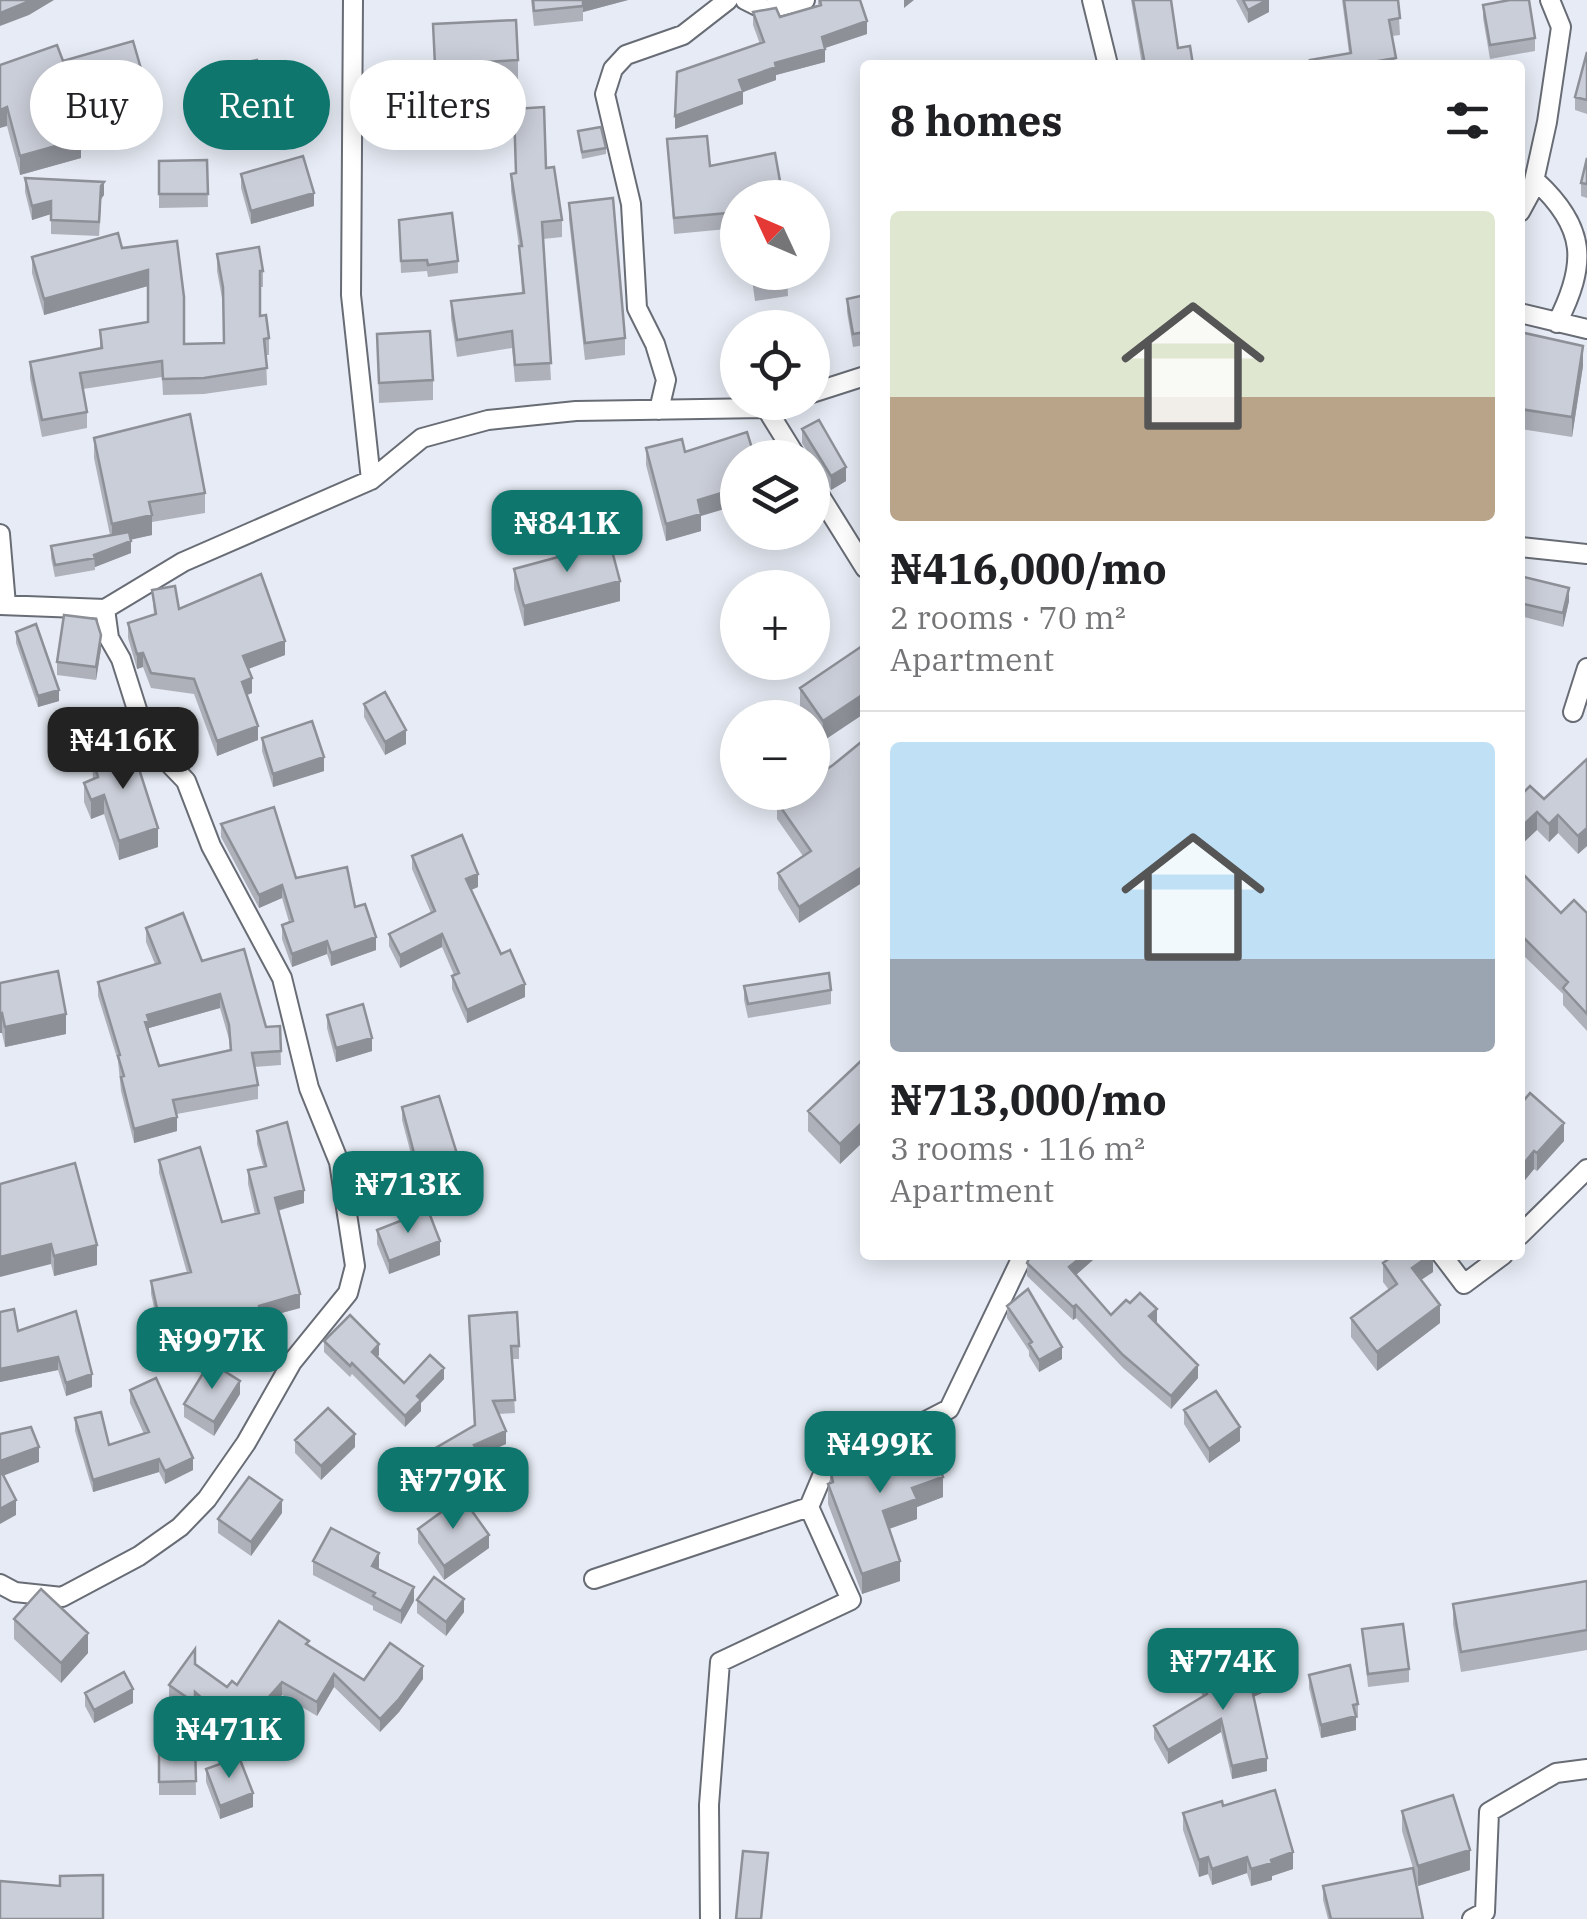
<!DOCTYPE html>
<meta charset="utf-8">
<style>
body{margin:0;font-family:"IBM Plex Serif",serif;background:#f2f2f2;color:#202124;height:100vh;display:flex;flex-direction:column;font-size:38px;white-space:nowrap}
*{box-sizing:border-box;margin:0}
p{font-size:32px;color:#757577}
.icon{flex:none;width:55px;height:55px;fill:none;stroke:currentColor;stroke-width:2;stroke-linecap:round;stroke-linejoin:round}
.map{position:relative;flex:1;overflow:hidden}
.panel{position:absolute;left:860px;top:60px;width:665px;height:1200px;display:flex;flex-direction:column;background:#fff;border-radius:10px;box-shadow:0 5px 25px #0003}
.panel>*{flex:none}
.banner{position:absolute;left:30px;top:60px;width:680px;height:90px;display:flex;gap:20px}
.needle{width:65px;rotate:314deg}
.controls{position:absolute;left:720px;top:180px;display:grid;gap:20px}
.controls a{display:grid;place-items:center;width:110px;height:110px;border-radius:50%;background:#fff;box-shadow:0 5px 25px #0003;font-size:50px}
.price{position:absolute;translate:-50% -85px;padding:0 22px;border-radius:20px;background:#0f766e;color:#fff;font-size:32px;line-height:65px;filter:drop-shadow(0 2px 5px #0008)}
.price::after{content:'';position:absolute;left:50%;top:60px;width:30px;height:22px;margin-left:-15px;background:inherit;clip-path:polygon(0 0,100% 0,50% 100%)}
.price.current{background:#222;color:#fff}
ul{padding:0;list-style:none}
li{display:grid;align-content:center;gap:20px;height:530px;padding:0 30px}
li+li{border-top:2px solid #e0e0e0}
li span{display:grid;place-items:center;height:310px;border-radius:10px;color:#555}
li>.icon{margin-inline-start:auto}
span .icon{width:180px;height:180px;fill:#fffc;stroke-width:1}
li b{font-size:42px}
h2{display:flex;justify-content:space-between;align-items:center;height:120px;padding:0 30px;font-size:42px}
.chip{padding:0 35px;border-radius:45px;background:#fff;box-shadow:0 5px 25px #0003;font-size:35px;line-height:90px}
.chip.current{background:#0f766e;color:#fff}
.map>svg:first-child{display:block}
.lines{fill:none;stroke-linecap:round;stroke-linejoin:round}
.minor-casing{stroke:#686c75;stroke-width:22}
.minor{stroke:#fff;stroke-width:18}
.wall{fill:#aeb1ba;fill-rule:evenodd}
.shaded-wall{fill:#8d9097}
.building{fill:#caced8;stroke:#8d9097;stroke-width:2.5;fill-rule:evenodd}
</style>
<div class="map">
<svg width="1587" height="1919" viewBox="0 0 1587 1919">
<rect width="100%" height="100%" fill="#e6ebf5"/>
<g class="lines">
<g class="minor-casing">
<path id="minor" d="M353 0 351 295 371 480
M745 0 765 10 805 0
M1092 0 1108 65
M1532 190 1536 181C1587 228 1587 264 1557 323
M1520 212 1532 190 1547 122 1561 27 1550 0
M1520 313 1587 329
M812 393 865 376
M766 408 797 458
M659 410 666 380 655 344 637 308 631 204 605 94 613 69 626 55 683 35 728 0
M812 483 865 568
M0 534 6 605
M1520 547 1587 554
M0 605 105 609 183 562 371 480 422 438 488 420 576 411 766 408 783 402
M1573 712 1587 668
M1520 1235 1587 1169
M1442 1255 1464 1284 1503 1255
M594 1579 809 1507 823 1474 949 1409 1023 1255
M0 1584 15 1592 62 1597 139 1556 180 1527 207 1499 246 1443 292 1362 348 1293 355 1266 339 1162 309 1088 282 978 211 846 186 781 162 756 140 719 121 659 109 638 105 609
M710 1919 709 1805 720 1662 851 1600 809 1507
M1472 1919 1485 1912 1489 1812 1556 1773 1587 1769"/>
</g>
<use href="#minor" class="minor"/>
</g>
<path class="wall" d="M531 0H628L583 12V21L534 26Z
M818 0H860L867 34 825 48V62L776 75V80L743 92V104L675 129 760 44 753 25V12L780 17 818 6Z
M1131 0H1171L1178 48 1193 65H1142Z
M1236 0H1269V12L1248 23Z
M1342 0H1398L1400 35 1392 36 1396 65H1310V60L1349 53Z
M1483 5 1535 38V51L1490 59 1483 18Z
M433 24 518 60V80L435 85Z
M133 41 154 132 115 143 101 94 72 104 81 158 20 175 7 126 0 65 63 61Z
M1587 52V114L1575 110V97Z
M213 68 268 122V142L230 149 213 88Z
M578 131 606 148V154L582 159Z
M667 139 710 166 738 198V228L674 234Z
M1587 158V198L1581 196V183Z
M207 160 208 207 159 208V161Z
M546 168 562 220V237L543 239 551 380 515 382 512 348 457 357 451 318V301L522 294 519 246 511 191V174Z
M241 174 314 206 251 224 241 188Z
M25 178 104 195 101 199 99 236 51 234V214L32 220 25 192Z
M569 203 625 338V355L585 360 569 220Z
M399 220 458 261V273L428 277 427 271 401 273Z
M177 241 184 344 224 343 223 303 217 271V254L263 271V287H260V316L269 338V355H266L267 385 204 394 163 395 162 377 83 389 87 412V428L42 437 30 378V362L100 348V330L148 322V286L44 315 32 273V257L122 248Z
M751 272H787L788 296 755 301Z
M865 295V345L853 347 847 312V299Z
M1520 332 1583 366 1572 437 1520 429Z
M377 334 433 380V400L379 403Z
M802 429 846 481 831 490 802 443Z
M94 438 205 493V513L152 522V535L131 539V553L95 567V570L55 577 51 558V546L110 535 94 458Z
M646 448 701 516V531L666 541 646 465Z
M514 569 620 601 524 626 514 589Z
M1520 576 1569 601 1563 627 1520 616Z
M152 590 179 609 285 655 248 669 252 693 246 695 258 740 217 756 194 694 151 688 143 667 137 669 128 638V623L154 615Z
M16 632 59 701 38 707 16 643Z
M865 644V713L823 741 812 726V718H806L800 708V688Z
M101 649 96 680 57 675V662Z
M364 704 406 744 385 755 364 717Z
M262 738 324 771 273 787 262 751Z
M92 757 158 847 119 860 104 814 91 819 84 802V783L93 779Z
M1587 759V846L1578 854 1558 833 1549 842 1537 830 1520 796 1544 799Z
M833 765 799 923 778 889V873L803 856 777 819V802Z
M221 824 296 878 355 907 376 950 331 966 327 954 292 967 282 939V925L289 922 282 898 259 908 221 837Z
M412 856 478 887 471 890 501 954 525 997 467 1023 452 989V976L454 975 442 947 400 968 389 946V934L431 913 412 869Z
M1520 871 1561 913H1587V1031L1563 1005V994L1520 952Z
M146 928 202 961 266 1027 280 1026 281 1065 254 1067 258 1085V1099L177 1114V1131L134 1143 121 1091 118 1061 98 996V982L155 964 146 942ZM220 1008 229 1039 230 1051 159 1066 149 1034V1028Z
M0 983 66 1034 5 1047 2 1033Z
M744 986 831 990V1004L748 1018 744 1000Z
M327 1015 372 1051 336 1062 327 1028Z
M865 1057V1140L840 1164 808 1131V1111Z
M1520 1105 1564 1141 1537 1171 1534 1169 1520 1186Z
M402 1107 467 1199 429 1212 440 1255 389 1274 377 1244V1230L422 1213 408 1172V1159L412 1158 402 1120Z
M257 1131 304 1203 278 1211 300 1308 259 1319V1327L163 1349 151 1294V1281L187 1273 159 1173V1160L222 1222 255 1214 248 1184V1170L263 1166 257 1144Z
M0 1184 97 1265 54 1276 51 1264Z
M1094 1255V1259L1076 1275 1111 1315 1157 1322 1156 1323 1198 1378 1171 1409 1123 1368 1076 1318 1073 1320 1027 1276V1263Z
M1433 1255V1272L1421 1280 1440 1323 1377 1371 1351 1337V1318L1389 1290 1383 1282V1263Z
M1007 1306 1062 1359 1039 1372 1029 1356V1351L1007 1318Z
M76 1311 92 1387 66 1396 58 1370 0 1382V1312L18 1331Z
M469 1329 519 1346V1359H512L515 1413 498 1414 506 1444 481 1455 487 1480 449 1502 427 1466V1453L474 1425Z
M324 1341 379 1355 377 1357 404 1383 444 1379 421 1403V1411L405 1427 352 1374 350 1377 324 1352Z
M130 1390 193 1470 165 1484 159 1472 93 1492 75 1431V1418L109 1445 144 1434 130 1403Z
M240 1394 214 1436 184 1417V1404Z
M1184 1410 1240 1441 1209 1463 1184 1424Z
M295 1440 355 1447 321 1480 295 1453Z
M830 1469 943 1497 917 1507V1519L889 1529 900 1581 862 1594 828 1504V1484L830 1483Z
M282 1513 251 1556 218 1533V1519Z
M418 1529 489 1548 444 1580 418 1543Z
M313 1561 379 1567 378 1569 414 1601 401 1624 373 1610V1606L313 1575Z
M1587 1581V1650L1461 1672 1453 1624V1604Z
M417 1600 464 1612 446 1636 417 1613Z
M14 1619 88 1653 61 1683 14 1639Z
M1362 1629 1409 1669V1682L1368 1687Z
M309 1646 364 1680 423 1679 399 1712 380 1732 334 1687 317 1716 282 1695 239 1745 195 1706V1716L169 1698V1685L227 1687 237 1685Z
M1309 1675 1358 1704V1718H1356V1730L1321 1738 1309 1688Z
M1200 1677 1262 1693 1253 1697 1267 1771 1232 1779 1221 1732 1168 1764 1154 1739V1726L1203 1697 1200 1690Z
M85 1693 133 1703 94 1723 85 1706Z
M159 1744H195L196 1795H159Z
M206 1769 253 1807 220 1819 206 1782Z
M1223 1806 1293 1869 1272 1876V1880L1251 1886 1247 1873 1212 1885 1208 1874 1199 1877 1183 1830V1813Z
M1402 1811 1470 1870 1418 1886 1414 1871 1423 1919H1328L1323 1900V1886L1413 1868 1402 1831Z"/>
<path class="shaded-wall" d="M32 0H54L29 15 0 26V13Z
M583 0H628L583 12Z
M904 0H914L904 8Z
M1267 0H1269V12L1248 23V10Z
M867 21V34L822 49V37Z
M825 49V62L776 75V80L743 92V104L675 129V116L739 80 775 63Z
M101 75V94L67 105V87Z
M7 107V126L0 128V110Z
M154 114V132L115 143V125Z
M81 139V158L20 175V156Z
M104 182V195L101 199 99 236 101 186Z
M314 193V206L251 224V211Z
M51 201V214L32 220V206Z
M148 270V286L44 315V299Z
M1583 346V366L1572 437V417Z
M846 467V481L831 490V476Z
M738 488V505L701 516V531L666 541V524L698 500Z
M152 515V535L112 544V524Z
M131 541V553L95 567 94 555Z
M620 581V601L524 626V606Z
M1569 588V601L1563 627V613Z
M101 635V649L96 680V667Z
M285 641V655L243 671V656Z
M143 653V667L137 669V654Z
M252 678V693L242 697V682Z
M59 690V701L38 707V696Z
M865 693V713L823 741V721Z
M258 726V740L217 756V741Z
M406 730V744L385 755V742Z
M324 757V771L273 787V774Z
M104 795V814L91 819V800Z
M1537 812V830L1520 846V828Z
M1558 815V833L1549 842V824Z
M158 828V847L119 860V841Z
M1587 828V846L1578 854V836Z
M865 865V881L799 923V907Z
M478 874V887L466 892V879Z
M282 885V898L259 908V895Z
M442 934V947L400 968V955Z
M376 937V950L331 966V953Z
M327 941V954L292 967V954Z
M525 984V997L467 1023V1010Z
M220 994V1008L149 1028V1035L145 1022 147 1015Z
M2 1013V1033H0V1014Z
M66 1014V1034L5 1047V1027Z
M372 1038V1051L336 1062V1048Z
M177 1117V1131L134 1143V1129Z
M865 1120V1140L840 1164V1144Z
M1564 1123V1141L1537 1171V1153Z
M1534 1151V1169L1520 1186V1168Z
M467 1186V1199L422 1214V1201Z
M304 1190V1203L275 1211V1198Z
M440 1241V1255L389 1274V1261Z
M51 1244V1264L0 1277V1257Z
M97 1245V1265L54 1276V1256Z
M1084 1255H1094V1259L1069 1281V1267Z
M1430 1255H1433V1272L1412 1286V1268Z
M300 1294V1308L259 1319V1327L163 1349V1336Z
M1076 1305V1318L1073 1320V1307Z
M1440 1305V1323L1377 1371V1352Z
M1157 1309V1322L1149 1330V1316Z
M379 1344V1355L372 1362V1352Z
M1062 1347V1359L1039 1372V1360Z
M58 1357V1370L0 1382V1369Z
M1198 1365V1378L1171 1409V1396Z
M444 1368V1379L421 1403V1411L405 1427V1416L417 1396Z
M92 1374V1387L66 1396V1383Z
M240 1381V1394L214 1436V1422Z
M1240 1427V1441L1209 1463V1449Z
M506 1431V1444L474 1458V1445Z
M355 1434V1447L321 1480V1466Z
M39 1447V1462L0 1477V1461Z
M193 1458V1470L165 1484V1471Z
M159 1459V1472L93 1492V1480Z
M487 1467V1480L449 1502V1489Z
M943 1477V1497L917 1507V1519L883 1531V1511L912 1488Z
M16 1500V1515L0 1524V1509Z
M282 1500V1513L251 1556V1542Z
M489 1535V1548L444 1580V1566Z
M379 1553V1567L372 1580V1566Z
M900 1561V1581L862 1594V1574Z
M414 1587V1601L401 1624V1611Z
M464 1599V1612L446 1636V1622Z
M88 1633V1653L61 1683V1663Z
M423 1666V1679L399 1712 380 1732V1719Z
M334 1674V1687L317 1716V1702Z
M1262 1680V1693L1251 1698V1685Z
M282 1682V1695L239 1745V1731Z
M133 1689V1703L94 1723V1710Z
M1356 1716V1730L1321 1738V1725Z
M1221 1719V1732L1168 1764V1750Z
M1267 1758V1771L1232 1779V1766Z
M253 1793V1807L220 1819V1806Z
M1470 1850V1870L1418 1886V1866Z
M1293 1852V1869L1272 1876V1880L1251 1886V1869L1271 1860Z
M1208 1857V1874L1199 1877V1860Z
M1247 1857V1873L1212 1885V1869Z"/>
<path class="building" d="M0 0H32L0 13Z
M533 0H583V6L534 11Z
M820 0H860L867 21 822 37 825 49 775 63 776 67 739 80 743 91 675 116 677 72 764 42 753 12 776 8 780 17 821 5Z
M1133 0H1171L1178 48 1190 46 1193 65H1145Z
M1243 0H1267L1248 10Z
M1344 0H1398L1400 18 1389 20 1396 58 1372 62V65H1311L1310 60 1351 53Z
M1510 0H1529L1535 38 1490 45 1483 5Z
M516 20 518 60 435 65 433 24Z
M133 41 154 114 115 125 101 75 67 87 81 139 20 156 7 107 0 110V65L57 45 63 61Z
M1587 52V100L1575 97Z
M257 60 268 122 230 129 213 68Z
M544 107 546 168 554 167 562 220 542 222 551 363 515 365 512 331 457 340 451 301 524 293 519 246H522L511 174 516 173 514 109Z
M601 127 606 148 582 152 578 131Z
M707 136 710 166 775 153 783 198H738V212L674 218 667 139Z
M303 156 314 193 251 211 241 174Z
M1587 158V184L1581 183Z
M207 160 208 194H159V161Z
M25 178 104 182 101 186 99 222 51 220V201L32 206Z
M613 198 625 338 585 343 569 203Z
M452 213 458 261 428 265 427 260 401 261 399 220Z
M118 233 122 248 177 241 184 297V344L224 343 223 287 217 254 259 247 263 271H260V316L266 315 269 338 264 339 267 368 204 378 163 379 162 361 80 373 87 412 42 420 30 362 102 348 100 330 148 322V270L44 299 32 257Z
M753 272H787L788 280 755 285Z
M865 295V332L853 334 847 299Z
M430 331 433 380 379 383 377 334Z
M1520 332 1583 346 1572 417 1520 409Z
M190 414 205 493 149 502 152 515 112 524 94 438Z
M819 420 846 467 831 476 802 429Z
M747 432 755 458H738V488L698 500 701 514 666 524 646 448 682 439 685 452Z
M129 532 131 541 94 555 95 558 55 565 51 546Z
M610 543 620 581 524 606 514 569Z
M261 574 285 641 243 656 252 678 242 682 258 726 217 741 194 679 151 673 143 653 137 654 128 623 156 614 152 590 175 586 179 609Z
M1520 576 1569 588 1563 613 1520 603Z
M64 615 96 619 101 635 96 667 57 662Z
M36 624 59 690 38 696 16 632Z
M865 644V693L823 721 800 688Z
M385 692 406 730 385 742 364 704Z
M312 721 324 757 273 774 262 738Z
M865 739V865L799 907 778 873 811 851 777 802 792 792H812V779L833 765Z
M131 744 158 828 119 841 104 795 91 800 84 783 98 777 92 757Z
M1587 759V828L1578 836 1558 815 1549 824 1537 812 1520 828V796L1530 786 1544 799Z
M274 807 296 878 347 867 355 907 365 904 376 937 331 953 327 941 292 954 282 925 293 921 282 885 259 895 221 824Z
M462 835 478 874 466 879 501 954 510 950 525 984 467 1010 452 976 459 973 442 934 400 955 389 934 435 911 412 856Z
M1520 871 1561 913 1574 900 1587 913V1014L1563 988 1568 982 1520 934Z
M183 913 202 961 244 949 266 1027 280 1026 281 1051 252 1053 258 1085 173 1100 177 1117 134 1129 121 1077 124 1076 118 1056 120 1055 98 982 160 963 146 928ZM220 994 229 1025 231 1050 159 1066 145 1022 149 1021 147 1015Z
M58 971 66 1014 5 1027 2 1013 0 1014V983Z
M829 973 831 990 748 1004 744 986Z
M363 1004 372 1038 336 1048 327 1015Z
M865 1057V1120L840 1144 808 1111Z
M1530 1093 1564 1123 1537 1153 1534 1151 1520 1168V1105Z
M439 1096 467 1186 422 1201 408 1159 415 1157 402 1107Z
M287 1122 304 1190 275 1198 300 1294 259 1306V1314L163 1336 151 1281 191 1272 159 1160 200 1147 222 1222 259 1213 248 1170 266 1166 257 1131Z
M75 1163 97 1245 54 1256 51 1244 0 1257V1184Z
M428 1210 440 1241 389 1261 377 1230Z
M1031 1255H1084L1069 1267 1111 1315 1126 1300 1130 1303 1140 1293 1157 1309 1149 1316 1198 1365 1171 1396 1123 1355 1076 1305 1073 1307 1027 1263Z
M1394 1255H1430L1412 1268 1440 1305 1377 1352 1351 1318 1397 1284 1383 1263Z
M1028 1289 1062 1347 1039 1360 1029 1344 1032 1342 1007 1306Z
M14 1309 18 1331 76 1311 92 1374 66 1383 58 1357 0 1369V1312Z
M517 1312 519 1346H511L515 1400 493 1401 506 1431 474 1445 487 1467 449 1489 427 1453 475 1425 469 1316Z
M350 1315 379 1344 372 1352 404 1383 430 1355 444 1368 417 1396 421 1400 405 1416 352 1363 350 1366 324 1341Z
M210 1362 240 1381 214 1422 184 1404Z
M156 1378 193 1458 165 1471 159 1459 93 1480 75 1418 101 1412 109 1445 149 1432 130 1390Z
M1216 1391 1240 1427 1209 1449 1184 1410Z
M328 1408 355 1434 321 1466 295 1440Z
M31 1427 39 1447 0 1461V1434Z
M927 1434 943 1477 912 1488 917 1499 883 1511 900 1561 862 1574 828 1484 833 1482 830 1469Z
M0 1469 16 1500 0 1509Z
M249 1477 282 1500 251 1542 218 1519Z
M462 1497 489 1535 444 1566 418 1529Z
M331 1528 379 1553 372 1566 414 1587 401 1611 373 1596 375 1593 313 1561Z
M434 1577 464 1599 446 1622 417 1600Z
M1587 1581V1630L1461 1652 1453 1604Z
M41 1589 88 1633 61 1663 14 1619Z
M279 1621 309 1641 306 1644 364 1680 390 1643 423 1666 399 1699 380 1719 334 1674 317 1702 282 1682 239 1731 195 1692V1703L169 1685 195 1649V1664L227 1687 232 1681 237 1685Z
M1403 1624 1409 1669 1368 1674 1362 1629Z
M1251 1655 1262 1680 1251 1685 1267 1758 1232 1766 1221 1719 1168 1750 1154 1726 1207 1694 1200 1677Z
M1350 1665 1358 1704 1353 1705 1356 1716 1321 1725 1309 1675Z
M124 1672 133 1689 94 1710 85 1693Z
M159 1744H195L196 1781 159 1782Z
M239 1757 253 1793 220 1806 206 1769Z
M1275 1790 1293 1852 1271 1860 1272 1863 1251 1869 1247 1857 1212 1869 1208 1857 1199 1860 1183 1813 1222 1801 1223 1806Z
M1453 1795 1470 1850 1418 1866 1402 1811Z
M743 1851 768 1853 761 1919H736Z
M1413 1868 1423 1919H1331L1323 1886Z
M103 1875V1919H0V1881L60 1886V1876Z"/>
</svg>
<div class="controls">
<a><svg class="needle" viewBox="-14 -14 28 28"><path d="M0-13l5 13h-10z" fill="#e53935"/><path d="M0 13l5-13h-10z" fill="#757577"/></svg></a>
<a><svg class="icon" aria-label="locate" viewBox="0 0 24 24"><circle cx="12" cy="12" r="6"/><path d="M12 2v4M12 18v4M2 12h4M18 12h4"/></svg></a>
<a><svg class="icon" aria-label="layers" viewBox="0 0 24 24"><path d="M12 4l9 5-9 5-9-5zM3 14l9 5 9-5"/></svg></a>
<a>+</a>
<a>−</a>
</div>
<b class="price" style="left:567px;top:575px">₦841K</b>
<b class="price current" style="left:123px;top:792px">₦416K</b>
<b class="price" style="left:408px;top:1236px">₦713K</b>
<b class="price" style="left:212px;top:1392px">₦997K</b>
<b class="price" style="left:880px;top:1496px">₦499K</b>
<b class="price" style="left:453px;top:1532px">₦779K</b>
<b class="price" style="left:1223px;top:1713px">₦774K</b>
<b class="price" style="left:229px;top:1781px">₦471K</b>
<div class="banner">
<a class="chip">Buy</a>
<a class="chip current">Rent</a>
<a class="chip">Filters</a>
</div>
<section class="panel">
<h2>8 homes<svg class="icon" aria-label="filters" viewBox="0 0 24 24"><path d="M4 7h16M4 17h16"/><circle cx="9" cy="7" r="2"/><circle cx="15" cy="17" r="2"/></svg></h2>
<ul>
<li><span style="background:linear-gradient(#dfe7d0 60%,#b9a48a 0)"><svg class="icon" aria-label="home" viewBox="0 0 24 24"><path d="M3 11l9-7 9 7M6 9v11h12V9"/></svg></span><div><b>₦416,000/mo</b><p>2 rooms · 70 m²</p><p>Apartment</p></div></li>
<li><span style="background:linear-gradient(#bfe0f5 70%,#9aa5b1 0)"><svg class="icon" aria-label="home" viewBox="0 0 24 24"><path d="M3 11l9-7 9 7M6 9v11h12V9"/></svg></span><div><b>₦713,000/mo</b><p>3 rooms · 116 m²</p><p>Apartment</p></div></li>
</ul>
</section>
</div>
